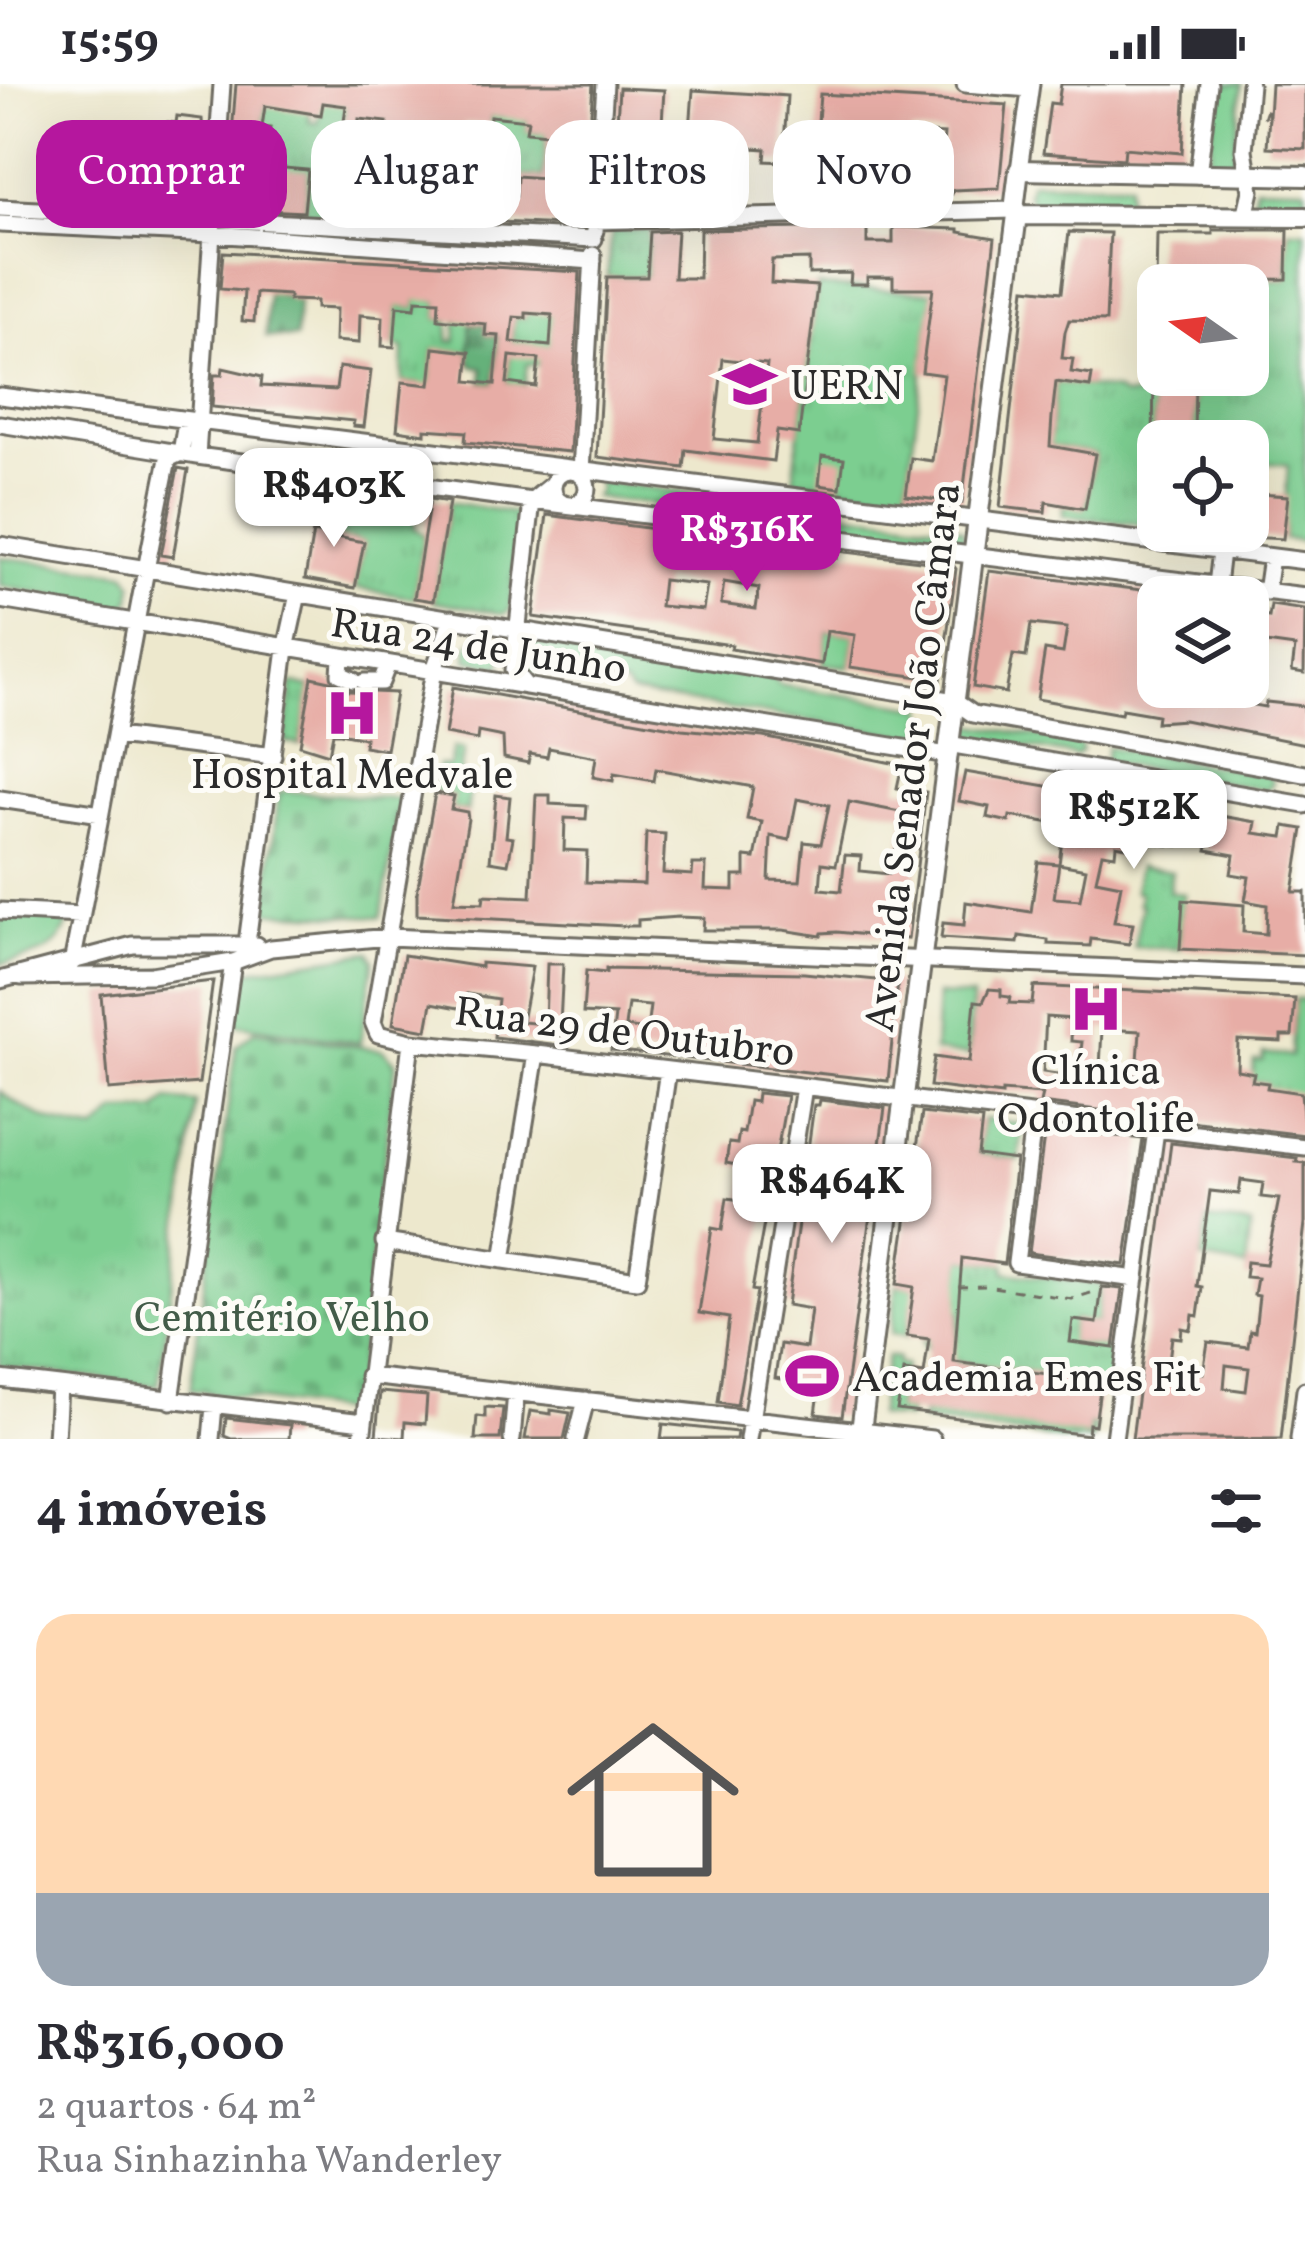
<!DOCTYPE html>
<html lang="pt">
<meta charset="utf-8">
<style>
body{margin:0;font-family:Vollkorn,serif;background:#f7f7f7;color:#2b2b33;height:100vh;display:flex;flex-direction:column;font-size:45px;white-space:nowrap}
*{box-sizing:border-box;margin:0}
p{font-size:39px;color:#7c7c81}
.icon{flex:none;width:66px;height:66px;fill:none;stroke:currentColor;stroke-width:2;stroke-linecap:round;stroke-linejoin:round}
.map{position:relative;height:1355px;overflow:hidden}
.details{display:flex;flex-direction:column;background:#fff;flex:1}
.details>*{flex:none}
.guide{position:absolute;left:36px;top:36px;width:1233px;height:108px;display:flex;gap:24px}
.needle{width:78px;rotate:284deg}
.buttons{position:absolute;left:1137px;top:180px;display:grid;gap:24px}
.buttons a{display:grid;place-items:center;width:132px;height:132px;border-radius:24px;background:#fff;box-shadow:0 12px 48px #0002;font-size:60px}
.price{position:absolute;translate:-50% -102px;padding:0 27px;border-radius:24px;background:#fff;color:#222;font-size:39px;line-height:78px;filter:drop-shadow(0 3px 6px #0008)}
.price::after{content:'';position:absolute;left:50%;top:72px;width:36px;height:27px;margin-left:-18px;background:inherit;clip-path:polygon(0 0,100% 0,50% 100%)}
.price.active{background:#b5179e;color:#fff}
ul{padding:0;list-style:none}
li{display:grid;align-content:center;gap:24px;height:636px;padding:0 36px}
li+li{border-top:3px solid #e1e1e2}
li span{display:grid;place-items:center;height:372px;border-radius:36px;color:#555}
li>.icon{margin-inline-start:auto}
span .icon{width:216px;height:216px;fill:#fffc;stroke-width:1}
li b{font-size:51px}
h2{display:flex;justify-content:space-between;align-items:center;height:144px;padding:0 36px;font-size:51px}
.pill{padding:0 42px;border-radius:36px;background:#fff;box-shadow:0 12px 48px #0002;font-size:42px;line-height:108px}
.pill.active{background:#b5179e;color:#fff}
.status{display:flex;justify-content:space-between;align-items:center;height:84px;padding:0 60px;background:#fff;direction:ltr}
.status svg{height:33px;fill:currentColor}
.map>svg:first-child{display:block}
.grass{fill:url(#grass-tufts);stroke:#547c5e;stroke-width:3}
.forest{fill:url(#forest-firs);stroke:#486e52;stroke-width:3}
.cemetery{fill:url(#cemetery-stones);stroke:#547c5e;stroke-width:3}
.green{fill:#7cce90;stroke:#547c5e;stroke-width:3}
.building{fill:#e7ada6;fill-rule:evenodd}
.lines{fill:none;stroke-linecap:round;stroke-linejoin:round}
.minor-casing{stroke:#6f6d64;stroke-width:21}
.major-casing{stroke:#6f6d64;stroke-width:24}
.path{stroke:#6f6d64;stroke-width:3;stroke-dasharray:9 9;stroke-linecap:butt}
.minor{stroke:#fff;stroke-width:15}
.major{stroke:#fff;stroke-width:18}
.labels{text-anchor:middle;stroke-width:10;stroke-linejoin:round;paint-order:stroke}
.poi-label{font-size:42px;fill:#2b2b2b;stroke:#fdfcf7;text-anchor:start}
.street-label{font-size:42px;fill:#2b2b2b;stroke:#fdfcf7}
.park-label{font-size:42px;fill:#435c49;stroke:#fdfcf7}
</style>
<div class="status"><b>15:59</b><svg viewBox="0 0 49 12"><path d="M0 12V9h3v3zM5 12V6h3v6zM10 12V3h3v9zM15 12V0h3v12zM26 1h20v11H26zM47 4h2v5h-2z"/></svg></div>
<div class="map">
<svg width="1305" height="1355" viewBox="0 0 1305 1355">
<defs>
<pattern id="grass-tufts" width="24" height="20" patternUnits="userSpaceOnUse" patternTransform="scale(3)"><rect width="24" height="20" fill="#7cce90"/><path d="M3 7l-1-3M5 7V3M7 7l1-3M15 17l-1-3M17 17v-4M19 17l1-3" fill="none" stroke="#6bb17c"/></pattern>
<pattern id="forest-firs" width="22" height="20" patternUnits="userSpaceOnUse" patternTransform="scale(3)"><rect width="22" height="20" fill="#65b17a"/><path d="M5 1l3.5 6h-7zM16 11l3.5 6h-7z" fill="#539064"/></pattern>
<pattern id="cemetery-stones" width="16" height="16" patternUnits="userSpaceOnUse" patternTransform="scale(3)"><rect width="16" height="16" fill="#7cce90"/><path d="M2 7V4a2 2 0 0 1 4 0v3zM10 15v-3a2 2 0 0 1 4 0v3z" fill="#6bb17c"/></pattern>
</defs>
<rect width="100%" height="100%" fill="#fdfcf7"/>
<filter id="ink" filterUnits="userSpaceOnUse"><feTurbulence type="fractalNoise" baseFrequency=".00833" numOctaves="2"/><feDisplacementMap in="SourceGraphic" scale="24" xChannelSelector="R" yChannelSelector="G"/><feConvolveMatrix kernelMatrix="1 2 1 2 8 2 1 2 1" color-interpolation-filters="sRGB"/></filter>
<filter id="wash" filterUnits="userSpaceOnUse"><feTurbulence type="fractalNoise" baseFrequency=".004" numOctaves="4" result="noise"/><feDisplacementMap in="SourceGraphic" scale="48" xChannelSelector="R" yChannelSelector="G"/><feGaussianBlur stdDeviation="2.7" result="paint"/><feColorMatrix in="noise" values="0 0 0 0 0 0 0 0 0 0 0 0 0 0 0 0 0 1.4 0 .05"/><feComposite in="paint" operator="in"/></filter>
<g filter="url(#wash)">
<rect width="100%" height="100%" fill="#ede8cd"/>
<path class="grass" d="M349 0 345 34 337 54 332 131 304 130 307 87 225 86 227 70 264 75 270 45 262 43 266 15 311 25 309 38 318 39 320 18Z
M492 9 501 10 499 33 528 26 527 48 539 49 548 39 543 94 517 92 514 140H503L505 100 500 98 498 111H483L481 139 459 137 470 56 488 57Z
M426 46 441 64 452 65 454 49 461 55 450 103 430 102 428 135H415L417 94 390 92V87L399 59 406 51 404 70 410 71 411 63 424 64Z
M705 57 730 63 729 74 739 75 737 101 702 96Z
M650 145 647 193H607L612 148Z
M1288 146H1305V458L1283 455 1288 381 1248 377V357H1158V442L1063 432V421L1085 424 1095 370 1049 362 1056 298 1116 307 1123 312H1154L1153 355 1194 356 1195 302H1220L1221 291H1248V201H1242L1243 181 1260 196 1287 195Z
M817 202 933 208 906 412 793 398Z
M416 212 439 217 438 235 449 236V257H456L457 233H472L470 268 434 265 428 321 419 300 402 298 403 264 394 263 397 214 407 223H415Z
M558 219C550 239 556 266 542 281L527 280 525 302 507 300 511 265 498 264 499 255 512 256 514 233 525 234 526 229Z
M344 404 415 415 414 444 424 451 414 514 355 504 364 459 351 455 341 501 335 453 313 448 318 419 339 434Z
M449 418 520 430 510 526 504 530 433 517Z
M827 547 855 551 850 583 822 580Z
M479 553 505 556 501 583 467 576 468 562Z
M292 599 311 603 300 661 285 658Z
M453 664 464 666 459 694 471 697 467 728 451 725 453 712 435 709 439 681 449 683Z
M1139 782 1172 787 1169 808 1184 810 1180 865 1134 863 1142 821 1138 820 1140 809 1134 807Z
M1295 915H1305V1021L1267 1004V999L1253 997 1246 1044 1254 977H1263L1264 969 1291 972Z
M0 1007C30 1031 58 1043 96 1047L116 1028 157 1027 168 1016 196 1019 158 1302 0 1282Z
M983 1035 1023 1040 1019 1076 978 1071Z
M1206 1136 1251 1141 1246 1183 1201 1175Z
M962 1174 1005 1180V1188L1102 1201 1097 1239 1073 1236 1071 1258 1118 1264 1113 1299 1094 1304V1296L944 1276 924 1262 922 1254 956 1258 960 1228 912 1221 907 1252 891 1250 897 1200 957 1208Z
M887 1272 898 1274 897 1280 905 1281 897 1325 909 1327 908 1335 878 1332Z
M923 1329 1088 1350 1089 1340 1095 1341 1093 1355H1065L922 1337Z"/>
<path class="forest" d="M268 200 278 210 298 217 296 254 266 253Z
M471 240H485V251L499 252 495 300 482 299 483 284 473 282 469 276Z"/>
<path class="cemetery" d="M279 707 401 715 381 833 265 828Z
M254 947 382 966 396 978 353 1329 190 1306 236 963Z"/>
<path class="green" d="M1218 0H1242L1233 78C1225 85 1217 81 1209 75Z
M1030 98 1129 99 1127 120 1030 119 1027 109Z
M1255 102 1305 103V123L1253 122Z
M597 397 761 418 767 425 764 432 758 433 594 413 599 405Z
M789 421 957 443 963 446 964 456 956 461 783 434 782 422Z
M0 473 126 489 133 499 131 515 123 525 0 502Z
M528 554 773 594 779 601 925 624 921 654 631 609 624 601 539 586 531 591 522 589Z
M968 640 1079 659 1082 667 1076 672 965 652Z
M1107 663 1269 691 1273 699 1267 706 1105 678Z
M0 828 61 830 68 839C57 872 30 873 0 880Z
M370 868 374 876 360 959 234 940 245 887Z
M937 911 972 913 969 971 934 968Z"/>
<g id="blocks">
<path class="building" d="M236 0H593L583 142 481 137 483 110 516 112 517 92 544 94 547 50 526 48 528 36 490 32 489 41 465 39 464 66 385 58 387 38 359 35 356 84 417 93V101L450 103 451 95 462 96 459 136 332 129 337 54H342L346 22 323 19 321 31 265 22 262 43 270 44 262 82 308 86 304 128 226 124Z
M1061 0H1186L1182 69 1125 64 1124 75 1043 69 1050 19 1058 20Z
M1271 0H1305V65L1267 63Z
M619 4 664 6 657 123 612 124Z
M693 6 787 12 783 78 765 77 766 65 689 60Z
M820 10 1007 21 999 104 953 106 952 110 919 104 922 71 942 72 944 50 911 48 910 61 898 60 894 112 841 115 843 70 835 69 836 52 817 51Z
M177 32 202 35 204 64 179 61 177 88 204 91 202 122 125 118 128 81 154 83 156 65H166L168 38 176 39Z
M92 61 106 62 102 117 87 116Z
M798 81H810V119L797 120Z
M867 143V159H893V143L959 145V148L995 154 962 419 906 412 911 374 932 377 944 291 922 288 933 204H893V193H867V200H850L851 189 809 190V175L772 176 771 199 817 202 799 350 777 347 773 377 686 366 684 384 597 373 607 193H647L650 148 677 147 674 194H699L700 146ZM723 275 767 280 757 359 714 355Z
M1213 146H1288L1287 195 1242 196V201H1156L1157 150H1213Z
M1069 148 1110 149 1106 237 1069 236 1065 248 1062 274 1073 275 1071 288 1092 291 1090 303 1056 298 1052 333 1050 362 1095 370 1085 425 1046 418 1045 428 1000 423 1025 204 1062 208Z
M223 168 580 188 570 368 465 358 466 348 425 345V350L397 346 402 298 430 301 434 264 470 268 467 297 495 300 499 252 485 251 486 240 438 235 439 217 416 216 415 224 397 222 394 263 382 262 383 233 360 231 359 259 335 257 336 225 316 224V217L289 216V211L256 209 254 238 242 237 244 207 220 205ZM526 229 552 231 550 262 511 258 514 233 526 234ZM510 272 539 275 536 303 507 299Z
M339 283 371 287 364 343 353 342 354 337 212 323 214 291H222L223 284 262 293 261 302 336 306Z
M1154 291H1195L1194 356H1153Z
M822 372 844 375 840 404 819 401Z
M1248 377 1263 378 1259 410 1288 412 1283 455 1248 453Z
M178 384 188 386 173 473 161 471Z
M332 402 344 404 336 453 364 458 355 504 305 495 313 448 323 450Z
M430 415 449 418 433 517 414 514Z
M547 431 793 463 837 474 838 467 953 481 956 485 941 596 850 583 855 551 827 547 822 580 731 565 732 561 533 533ZM663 496 707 501 703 526 660 522ZM724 498 759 504 756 525 721 520Z
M989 487 1158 508V557L1153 556 1146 603H1216L1214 614 1265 623 1266 618 1304 622 1305 660 1184 636 1156 638 1157 631 1122 625 1121 630 1037 615 1045 566 1063 569 1067 544 1031 540 1026 573 1013 571 1006 609 973 603Z
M1271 521 1305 526 1304 589 1292 587 1295 563 1266 559 1261 594 1248 592V530L1269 533Z
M312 593 330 597 349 607 396 609 386 666 364 662 365 654 340 649H333L329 670 300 661Z
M453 603 682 645 763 653 902 681 897 704 926 708 908 855 837 848 822 849 821 852 783 846H703L704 834 678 833 638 836V842H625L417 831V809L435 709 454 712 451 725 467 728 468 735 454 818 483 819 484 811 531 813 536 711H550V720L587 722 586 735 565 734 564 766 587 767 586 798 644 800 646 749 665 750 663 789 692 791 693 780H706L705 805 734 806V792H745V773L755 774 762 738 747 735 753 703 656 685 654 697 614 690 613 697 593 693 596 673 549 664 547 673 530 670 528 679 504 674 503 653 478 648 477 656 445 650ZM797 715 829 721 821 760 804 758 800 797 769 796 771 752 789 756ZM849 718 905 729 901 764H896L892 772 889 790 860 787 861 772 845 771 841 807 820 805 822 779 836 781Z
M965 688 1256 738 1254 749 1283 753 1285 742 1303 745 1293 808H1305V871L1180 865 1183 816 1244 821 1243 848 1266 850 1267 821 1245 817 1249 793 1231 790 1234 771 1207 766 1208 762 1179 757 1178 762 1165 761 1128 751 1126 763 1116 761 1115 771 1102 769 1096 796 1121 801 1114 838 1133 840 1129 860 1091 855 1090 862 1048 860V856L1019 852 1018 859 941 854 943 839 964 841 966 818 1031 828 1038 778 1059 780 1064 741 1010 732 1009 738 987 733 989 723 959 717ZM1059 780 1086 785 1080 816 1054 814Z
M496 711 510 713 506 753 513 754 508 780 490 777Z
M404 871 481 883V879L532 883 522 938 545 940 547 880H563L559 961 494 953 498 915 467 910 464 925 432 919 427 946 393 940Z
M606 885 804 889 898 898 888 997 611 966 615 931 583 929 586 887 606 889ZM628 920 650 922 647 946 625 943Z
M213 897 199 999 109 1006 101 910Z
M1034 902 1295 915 1292 952H1281V958L1238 956 1237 986 1254 989 1252 997 1268 999 1267 1004 1301 1009 1305 1051 1040 1019 1042 1010 1002 1007V1011L930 1002 934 973 969 978 975 917 983 918 989 905 1001 906V912L1010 913 1009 919 1032 920ZM1046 933 1072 935 1071 957 1082 958 1078 993 1043 988ZM1102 945 1140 947 1137 992 1100 983Z
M757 1009 787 1012 752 1206 757 1207 737 1321 718 1318 729 1234 699 1229 712 1144 722 1146 727 1114 741 1116 747 1083 726 1079 729 1059 737 1060 739 1048 744 1049 749 1017 756 1018Z
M820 1016 885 1024 842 1333 816 1330 820 1301 775 1294 780 1260 806 1264 811 1225 787 1221 814 1021H819Z
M922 1029 982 1036 978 1071 1016 1076 1004 1180 962 1174 954 1278 1095 1296 1094 1304 1100 1305 1095 1341 1089 1340 1088 1351 897 1326 904 1287 924 1290 929 1255 907 1252 914 1203 897 1200Z
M1045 1044 1143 1055 1125 1181 1029 1169Z
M1171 1059 1297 1074 1296 1078 1305 1079V1139L1281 1355H1132ZM1241 1096 1263 1099 1261 1113 1279 1115 1266 1180 1247 1178 1245 1193 1257 1194 1254 1211 1259 1212 1255 1248 1250 1247 1248 1263 1208 1258 1203 1289 1168 1284 1172 1253 1181 1254 1182 1244 1191 1246 1193 1231 1198 1232 1202 1203 1197 1202 1210 1107 1239 1110ZM1226 1281 1249 1284 1246 1307 1224 1304Z
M1102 1203 1122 1205 1114 1264 1070 1258 1073 1236 1097 1239Z
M380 1308 427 1312 425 1340 405 1338 404 1354 376 1352Z
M485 1323 503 1324 500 1355H475L477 1332 485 1333Z
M551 1326 570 1329 564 1355H525L530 1327 551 1330Z
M226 1334 290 1341 289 1355H231L224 1352Z
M663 1340 737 1348 736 1355H661Z"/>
</g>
</g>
<g filter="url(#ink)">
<use href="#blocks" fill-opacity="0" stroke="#6f6d64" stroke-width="3"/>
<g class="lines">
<g class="minor-casing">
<path id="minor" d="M965 0 1030 5
M1019 86 1031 0
M1198 91 1209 0
M0 124 594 155
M1245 133 1251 107 1244 66 1250 0
M595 137 1014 126
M0 140 212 150 593 177
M595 147 605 0
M0 312 1305 477
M0 340 197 372 532 417 1305 512
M197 372 222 0
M553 404a17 17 0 1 1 34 0a17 17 0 1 1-34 0Z
M581 388 593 171
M398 397 402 363
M0 461 919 611 954 617 973 630 1305 690
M1217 501 1221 467
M1266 508 1271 473
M0 516 947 671
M452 534 434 586 373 938 378 950 411 958 536 970 1305 1063
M341 574 340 590 353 596
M364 598H381L388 580
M525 601 513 586 532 417 553 400
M117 652 273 672
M948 660 1305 721
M0 715 101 730
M0 827 82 831
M247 859 286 565 298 510
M72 879C106 712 133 542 168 375L181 369 186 338
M21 893 151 891 233 878 271 864 388 853 1305 892
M0 896 133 861H256
M1034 1031 1016 1179 1136 1195
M384 1158 637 1196 668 986
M503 1176 536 970
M368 1292 932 1355
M0 1295 363 1338
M171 1317 233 878
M56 1355 59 1303
M211 1355 214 1322
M362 1355 411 958
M512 1355 516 1308
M576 1355 586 1316
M748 1355 804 1003
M1114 1355 1156 1046
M1299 1355 1305 1306"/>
</g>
<g class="major-casing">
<path id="major" d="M1017 131 1305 133
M860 1355 1017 131 1014 126 1019 86 1305 92"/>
</g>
<path class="path" d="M1264 34 1268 22 1269 40
M958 1203 986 1202 1072 1215 1097 1207"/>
<use href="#minor" class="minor"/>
<use href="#major" class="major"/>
</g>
</g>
<defs>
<g id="university-bare" transform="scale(4.14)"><path d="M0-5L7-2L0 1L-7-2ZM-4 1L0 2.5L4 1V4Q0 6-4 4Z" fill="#b5179e" stroke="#fdfcf7" stroke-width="2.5" paint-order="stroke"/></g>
<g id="hospital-bare" transform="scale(4.14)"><path d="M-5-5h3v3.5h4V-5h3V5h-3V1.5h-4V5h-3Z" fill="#b5179e" stroke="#fdfcf7" stroke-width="2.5" paint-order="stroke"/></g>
<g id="stadium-bare" transform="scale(4.14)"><path d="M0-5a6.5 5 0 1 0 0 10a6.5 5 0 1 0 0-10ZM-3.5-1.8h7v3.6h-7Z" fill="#b5179e" stroke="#fdfcf7" stroke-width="2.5" paint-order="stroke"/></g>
</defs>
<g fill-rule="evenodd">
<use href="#university-bare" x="750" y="300"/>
<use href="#hospital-bare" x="352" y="629"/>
<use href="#hospital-bare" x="1096" y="925"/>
<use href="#stadium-bare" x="812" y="1292"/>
</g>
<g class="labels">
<g class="poi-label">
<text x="790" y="315">UERN</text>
<text x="352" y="704" text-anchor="middle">Hospital Medvale</text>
<text x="1096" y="1000" text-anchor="middle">Clínica<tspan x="1096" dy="48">Odontolife</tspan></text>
<text x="852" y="1307">Academia Emes Fit</text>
</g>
<g class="street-label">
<text transform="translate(479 560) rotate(9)" y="15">Rua 24 de Junho</text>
<text transform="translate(911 673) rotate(-83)" y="15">Avenida Senador João Câmara</text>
<text transform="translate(625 946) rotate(7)" y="15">Rua 29 de Outubro</text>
</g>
<g class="park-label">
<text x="282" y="1247">Cemitério Velho</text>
</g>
</g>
</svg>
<div class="buttons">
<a><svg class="needle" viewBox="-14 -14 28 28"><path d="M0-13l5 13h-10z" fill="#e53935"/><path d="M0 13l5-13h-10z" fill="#7c7c81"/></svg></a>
<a><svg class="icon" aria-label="locate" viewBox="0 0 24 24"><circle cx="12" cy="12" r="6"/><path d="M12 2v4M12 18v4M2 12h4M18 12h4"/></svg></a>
<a><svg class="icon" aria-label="layers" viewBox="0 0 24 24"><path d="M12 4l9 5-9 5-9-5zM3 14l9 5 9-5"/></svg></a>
</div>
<b class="price" style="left:334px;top:466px">R$403K</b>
<b class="price active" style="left:747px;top:510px">R$316K</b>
<b class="price" style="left:1134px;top:788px">R$512K</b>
<b class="price" style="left:832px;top:1162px">R$464K</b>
<div class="guide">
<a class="pill active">Comprar</a>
<a class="pill">Alugar</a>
<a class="pill">Filtros</a>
<a class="pill">Novo</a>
</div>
</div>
<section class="details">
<h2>4 imóveis<svg class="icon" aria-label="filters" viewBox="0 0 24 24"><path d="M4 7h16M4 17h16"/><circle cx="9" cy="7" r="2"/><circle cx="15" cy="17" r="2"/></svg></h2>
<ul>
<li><span style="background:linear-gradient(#ffd9b3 75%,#9aa5b1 0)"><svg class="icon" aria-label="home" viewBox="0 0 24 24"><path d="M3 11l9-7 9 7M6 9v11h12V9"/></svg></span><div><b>R$316,000</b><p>2 quartos · 64 m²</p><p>Rua Sinhazinha Wanderley</p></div></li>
</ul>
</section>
